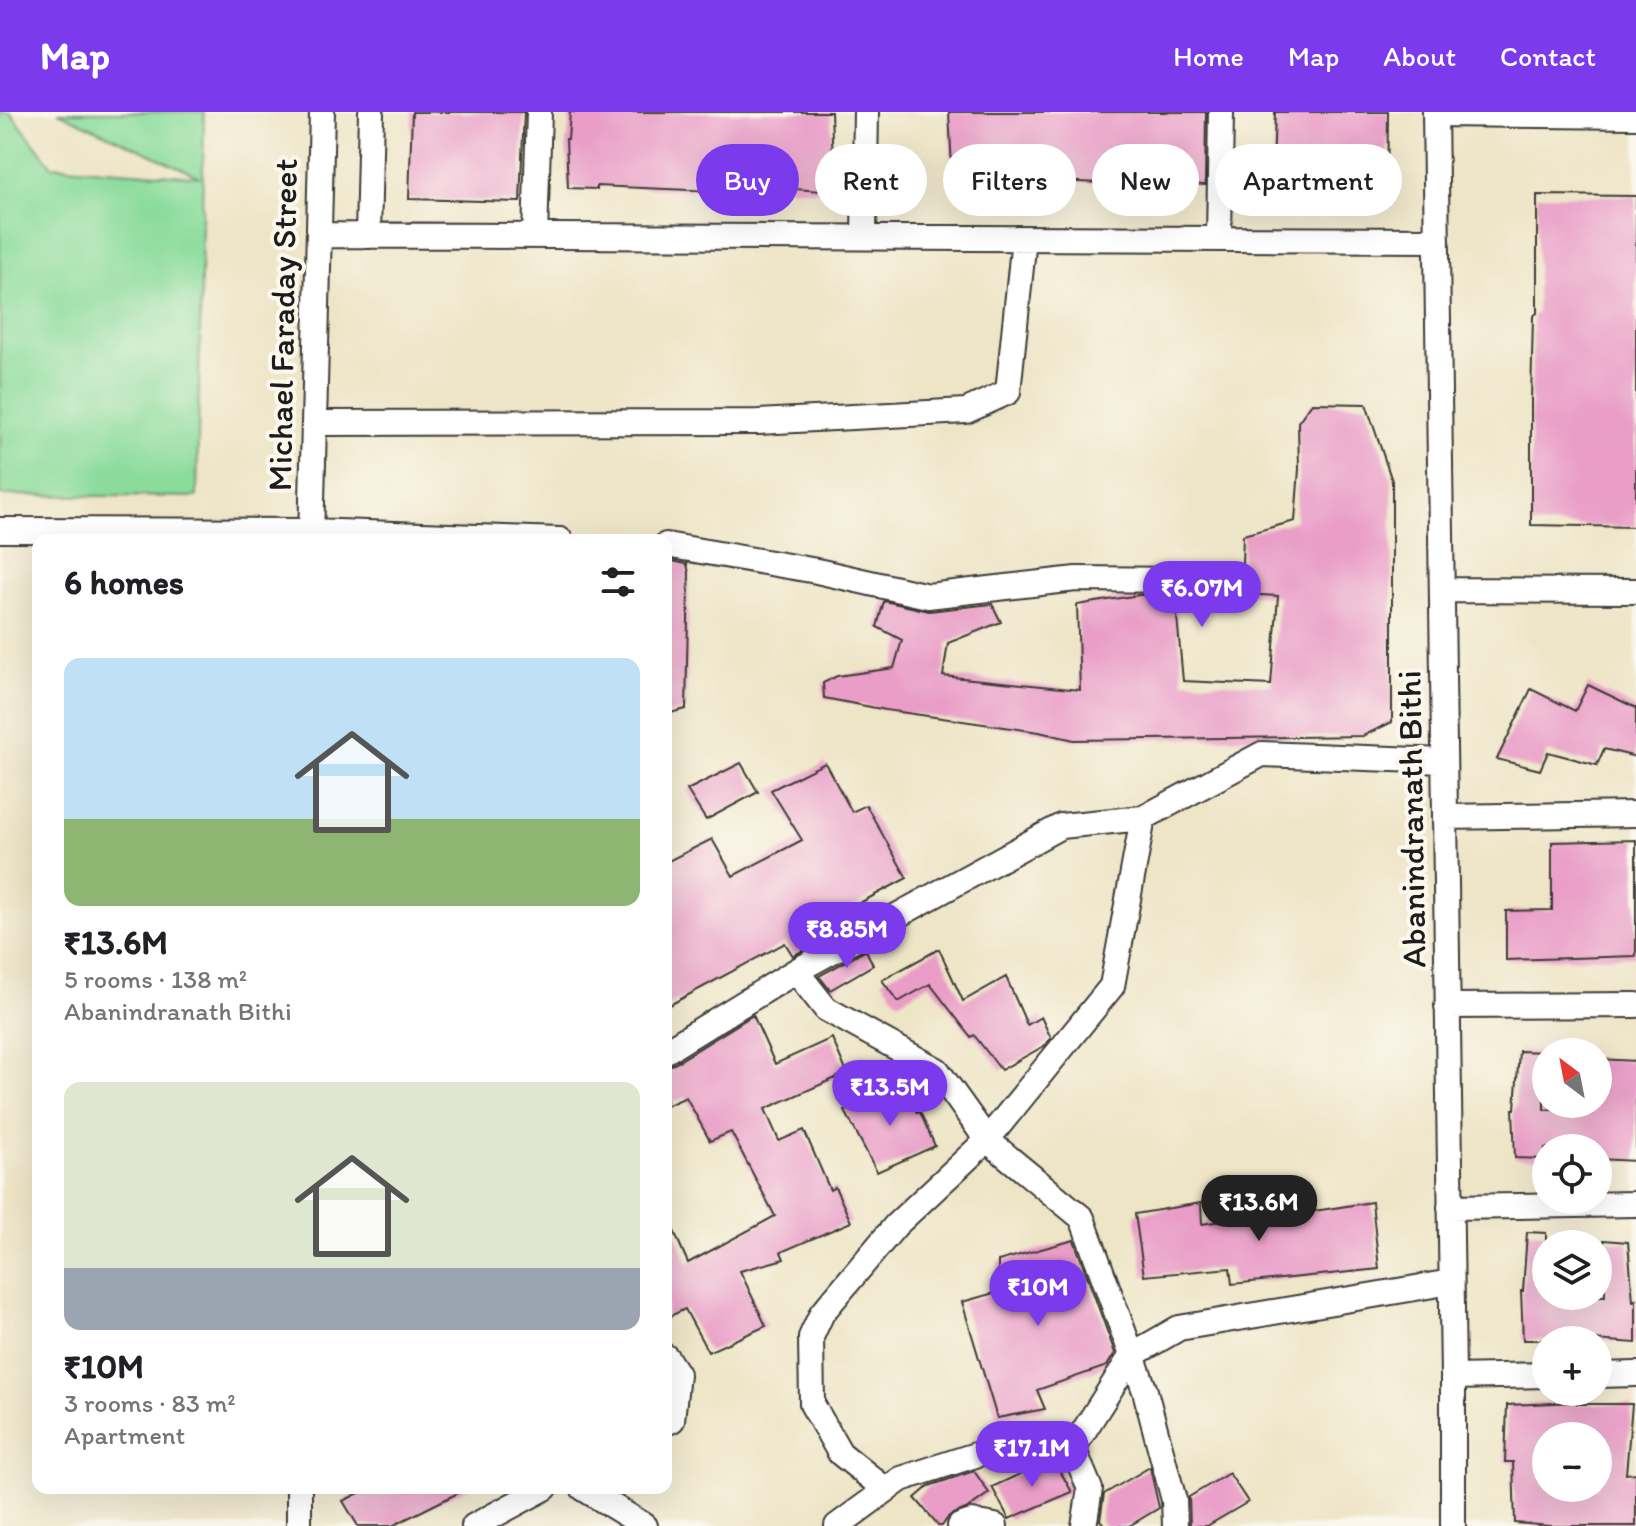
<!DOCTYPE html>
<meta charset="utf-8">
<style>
body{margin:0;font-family:Itim,sans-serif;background:#f6f6f6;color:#202124;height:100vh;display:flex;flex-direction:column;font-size:30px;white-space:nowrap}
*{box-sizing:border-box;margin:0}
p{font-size:26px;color:#757577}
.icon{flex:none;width:44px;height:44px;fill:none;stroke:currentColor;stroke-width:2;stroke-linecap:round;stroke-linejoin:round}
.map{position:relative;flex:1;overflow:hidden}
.sheet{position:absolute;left:32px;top:422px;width:640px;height:960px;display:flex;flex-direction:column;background:#fff;border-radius:16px;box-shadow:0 8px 32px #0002}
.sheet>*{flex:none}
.hud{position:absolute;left:696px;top:32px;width:760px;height:72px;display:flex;gap:16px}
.needle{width:52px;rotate:328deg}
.tools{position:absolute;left:1532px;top:926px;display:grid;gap:16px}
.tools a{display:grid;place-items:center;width:80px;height:80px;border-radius:50%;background:#fff;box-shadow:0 8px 32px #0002;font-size:40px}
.price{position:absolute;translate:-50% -68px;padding:0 18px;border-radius:28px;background:#7c3aed;color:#fff;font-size:26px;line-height:52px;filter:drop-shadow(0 2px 4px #0008)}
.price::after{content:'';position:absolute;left:50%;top:48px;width:24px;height:18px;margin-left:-12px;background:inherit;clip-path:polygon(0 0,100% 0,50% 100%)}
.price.on{background:#222;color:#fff}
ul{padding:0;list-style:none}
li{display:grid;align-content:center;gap:16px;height:424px;padding:0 32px}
li span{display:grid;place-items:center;height:248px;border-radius:16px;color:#555}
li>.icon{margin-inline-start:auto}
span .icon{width:144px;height:144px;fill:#fffc;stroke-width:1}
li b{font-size:34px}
h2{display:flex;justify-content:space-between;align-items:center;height:96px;padding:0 32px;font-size:34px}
.pill{padding:0 28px;border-radius:36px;background:#fff;box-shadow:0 8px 32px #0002;font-size:28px;line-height:72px}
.pill.on{background:#7c3aed;color:#fff}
header{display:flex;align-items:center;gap:48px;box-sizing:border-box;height:112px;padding:0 40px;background:#7c3aed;color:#fff}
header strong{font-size:38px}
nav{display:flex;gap:44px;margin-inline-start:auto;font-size:28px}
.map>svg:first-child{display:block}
.green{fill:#8bdc9c;stroke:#547c5c;stroke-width:2}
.building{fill:#e99dc7;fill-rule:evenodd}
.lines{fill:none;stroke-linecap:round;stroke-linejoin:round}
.street-casing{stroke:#3c3a36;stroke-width:28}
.street{stroke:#fff;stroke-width:24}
.labels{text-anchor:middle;stroke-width:8;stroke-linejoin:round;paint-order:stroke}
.street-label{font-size:34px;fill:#1c1c1c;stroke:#fbf7ec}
</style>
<header>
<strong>Map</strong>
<nav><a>Home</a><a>Map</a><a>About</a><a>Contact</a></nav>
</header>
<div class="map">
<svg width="1636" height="1414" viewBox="0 0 1636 1414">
<rect width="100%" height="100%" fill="#fbf7ec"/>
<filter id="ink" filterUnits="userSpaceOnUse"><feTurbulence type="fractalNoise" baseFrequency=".0125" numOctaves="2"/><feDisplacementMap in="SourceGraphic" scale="16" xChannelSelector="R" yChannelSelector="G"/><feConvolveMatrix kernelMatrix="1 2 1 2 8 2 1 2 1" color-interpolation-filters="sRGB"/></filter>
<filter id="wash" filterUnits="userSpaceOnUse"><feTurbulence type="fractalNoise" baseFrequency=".006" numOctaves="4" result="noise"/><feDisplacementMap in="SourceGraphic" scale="32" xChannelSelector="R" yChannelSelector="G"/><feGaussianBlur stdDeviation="1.8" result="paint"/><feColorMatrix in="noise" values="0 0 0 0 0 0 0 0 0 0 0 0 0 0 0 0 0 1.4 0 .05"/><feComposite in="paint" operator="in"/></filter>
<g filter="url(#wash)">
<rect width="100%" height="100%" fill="#eee5c7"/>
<path class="green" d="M0 0H10L52 54 200 65 58 0H204L197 385 0 383Z"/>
<g id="blocks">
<path class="building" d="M412 0H524L520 90 409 87Z
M570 0H831L834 80 756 74V78L712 76V79L597 74V77L568 76 566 27H568Z
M949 0H1206L1205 73 1100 67V71L1057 69V80L953 75Z
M1275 0H1388L1387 92 1269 88 1270 57H1273Z
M1537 83 1636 84V415L1531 413V289L1533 204 1537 201Z
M1312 291 1366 292 1392 369V610L1363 624 1074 628 1039 620 886 598 824 586 823 571 837 564 894 556 902 528 877 515 884 489 929 499 992 492 1001 510 948 531 943 564 1080 578 1077 493 1139 483H1175L1183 569 1271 573 1278 484 1241 482 1243 423 1295 409 1299 357 1298 310Z
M666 448 687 452 689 461 686 597 666 602Z
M1588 573 1636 596V645L1604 637 1597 653 1548 640 1540 658 1497 647 1531 577 1575 599Z
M741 651 758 680 706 708 687 678Z
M825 651 852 700 866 693 907 766 837 803 844 816 793 844 785 831 666 895V750L712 727 733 764 802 728 771 678Z
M1636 728V844L1506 848V799L1552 798V730Z
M939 837 963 889 1006 865 1027 913 1041 905 1051 926 1044 934 1001 958 974 923 971 925 930 872 898 890 882 868Z
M866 838 873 853 830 878 819 864Z
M753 903 775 952 832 926 847 961 765 997 779 1029 804 1018 830 1078 835 1075 851 1110 781 1140 784 1147 740 1159 766 1214 708 1240 685 1197 666 1206V1101L688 1151 775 1104 731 1020 710 1029 686 985 666 994V954L674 952Z
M1519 939 1544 940V998L1598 993V947L1636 949V1049L1598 1047V1036H1545V1047L1515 1046 1513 997H1515Z
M905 972 917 1001 920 1000 935 1034 877 1060 845 999Z
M1372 1090 1379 1157 1232 1172 1230 1156 1144 1164 1135 1102 1201 1091 1202 1112 1288 1098 1289 1103Z
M1527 1120 1546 1121V1184H1605L1604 1128 1628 1130 1633 1189 1636 1188V1231L1553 1225V1228H1523L1521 1179H1523Z
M1074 1128 1115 1241 1107 1254 1037 1278 1045 1297 997 1306 962 1190 998 1180V1149Z
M1577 1290V1292H1632L1626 1362 1636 1361V1414H1550L1515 1411 1513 1350H1505L1507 1293ZM1546 1324H1598V1376H1546Z
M1053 1347 1072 1380 1009 1407 992 1375Z
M1150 1355 1159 1396 1129 1414H1105L1100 1408 1104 1382Z
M974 1359 989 1381 968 1396 949 1404 942 1414H939L915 1386 929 1374Z
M1229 1361 1248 1390 1207 1414H1190L1189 1385Z
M369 1376H468L392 1414H358L343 1389Z"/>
</g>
</g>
<g filter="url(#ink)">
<use href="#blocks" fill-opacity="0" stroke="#3c3a36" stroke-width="2"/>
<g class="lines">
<g class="street-casing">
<path id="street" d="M1435 0 1453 1265V1414
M1435 2 1636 4
M319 123 1437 128
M368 124 371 0
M535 124 539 0
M864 125 866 0
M1219 127 1221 0
M314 311 758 310 966 299 1008 280 1024 126
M0 418 311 419 560 428
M311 428 322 0
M666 433 817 459 928 484 1076 467 1188 468
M1442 478 1636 479
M1445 705 1636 702
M796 859 1061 714 1143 706 1262 642 1444 649
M1447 894 1636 893
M666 939 796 859 826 897 937 958 987 1028 1082 1106 1145 1279 1174 1388 1175 1414
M1450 1095 1636 1092
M666 1245 677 1262 672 1308 666 1311
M1598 1263 1636 1262
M1453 1265 1546 1263
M1073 1336 1132 1243 1179 1216 1451 1170
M583 1376 645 1414
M886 1378 840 1341 812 1292 811 1225 822 1201 896 1113 987 1028 1112 874 1143 706
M299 1414V1376
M474 1414 545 1376
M837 1414 901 1367 1028 1326 1073 1336 1090 1377 1084 1414
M960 1414 972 1410 995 1414"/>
</g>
<use href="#street" class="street"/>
</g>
</g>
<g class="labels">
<g class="street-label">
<text transform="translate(282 213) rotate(-89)" y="12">Michael Faraday Street</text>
<text transform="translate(1411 707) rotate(-91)" y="12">Abanindranath Bithi</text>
</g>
</g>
</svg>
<div class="tools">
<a><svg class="needle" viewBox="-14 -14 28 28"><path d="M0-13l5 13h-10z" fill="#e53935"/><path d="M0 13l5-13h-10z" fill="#757577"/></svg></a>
<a><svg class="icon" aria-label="locate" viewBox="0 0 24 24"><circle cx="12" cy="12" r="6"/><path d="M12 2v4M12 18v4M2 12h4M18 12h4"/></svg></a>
<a><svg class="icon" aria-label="layers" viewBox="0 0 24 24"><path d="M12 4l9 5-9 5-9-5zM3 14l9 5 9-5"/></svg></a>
<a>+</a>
<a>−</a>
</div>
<b class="price" style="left:1202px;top:517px">₹6.07M</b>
<b class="price" style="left:847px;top:858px">₹8.85M</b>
<b class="price" style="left:890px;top:1016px">₹13.5M</b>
<b class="price on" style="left:1259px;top:1131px">₹13.6M</b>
<b class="price" style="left:1038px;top:1216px">₹10M</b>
<b class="price" style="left:1032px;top:1377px">₹17.1M</b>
<div class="hud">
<a class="pill on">Buy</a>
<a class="pill">Rent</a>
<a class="pill">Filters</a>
<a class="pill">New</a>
<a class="pill">Apartment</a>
</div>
<section class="sheet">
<h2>6 homes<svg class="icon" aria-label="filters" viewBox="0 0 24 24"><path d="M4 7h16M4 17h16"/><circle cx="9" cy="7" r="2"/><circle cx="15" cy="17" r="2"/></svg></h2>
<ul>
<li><span style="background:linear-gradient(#bfe0f5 65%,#8fb573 0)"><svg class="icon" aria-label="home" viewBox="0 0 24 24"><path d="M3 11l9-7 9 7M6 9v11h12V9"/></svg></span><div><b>₹13.6M</b><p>5 rooms · 138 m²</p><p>Abanindranath Bithi</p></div></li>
<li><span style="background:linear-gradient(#dfe7d0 75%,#9aa5b1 0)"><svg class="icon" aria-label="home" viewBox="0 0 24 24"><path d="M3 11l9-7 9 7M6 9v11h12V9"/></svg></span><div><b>₹10M</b><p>3 rooms · 83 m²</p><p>Apartment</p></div></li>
</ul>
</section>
</div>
